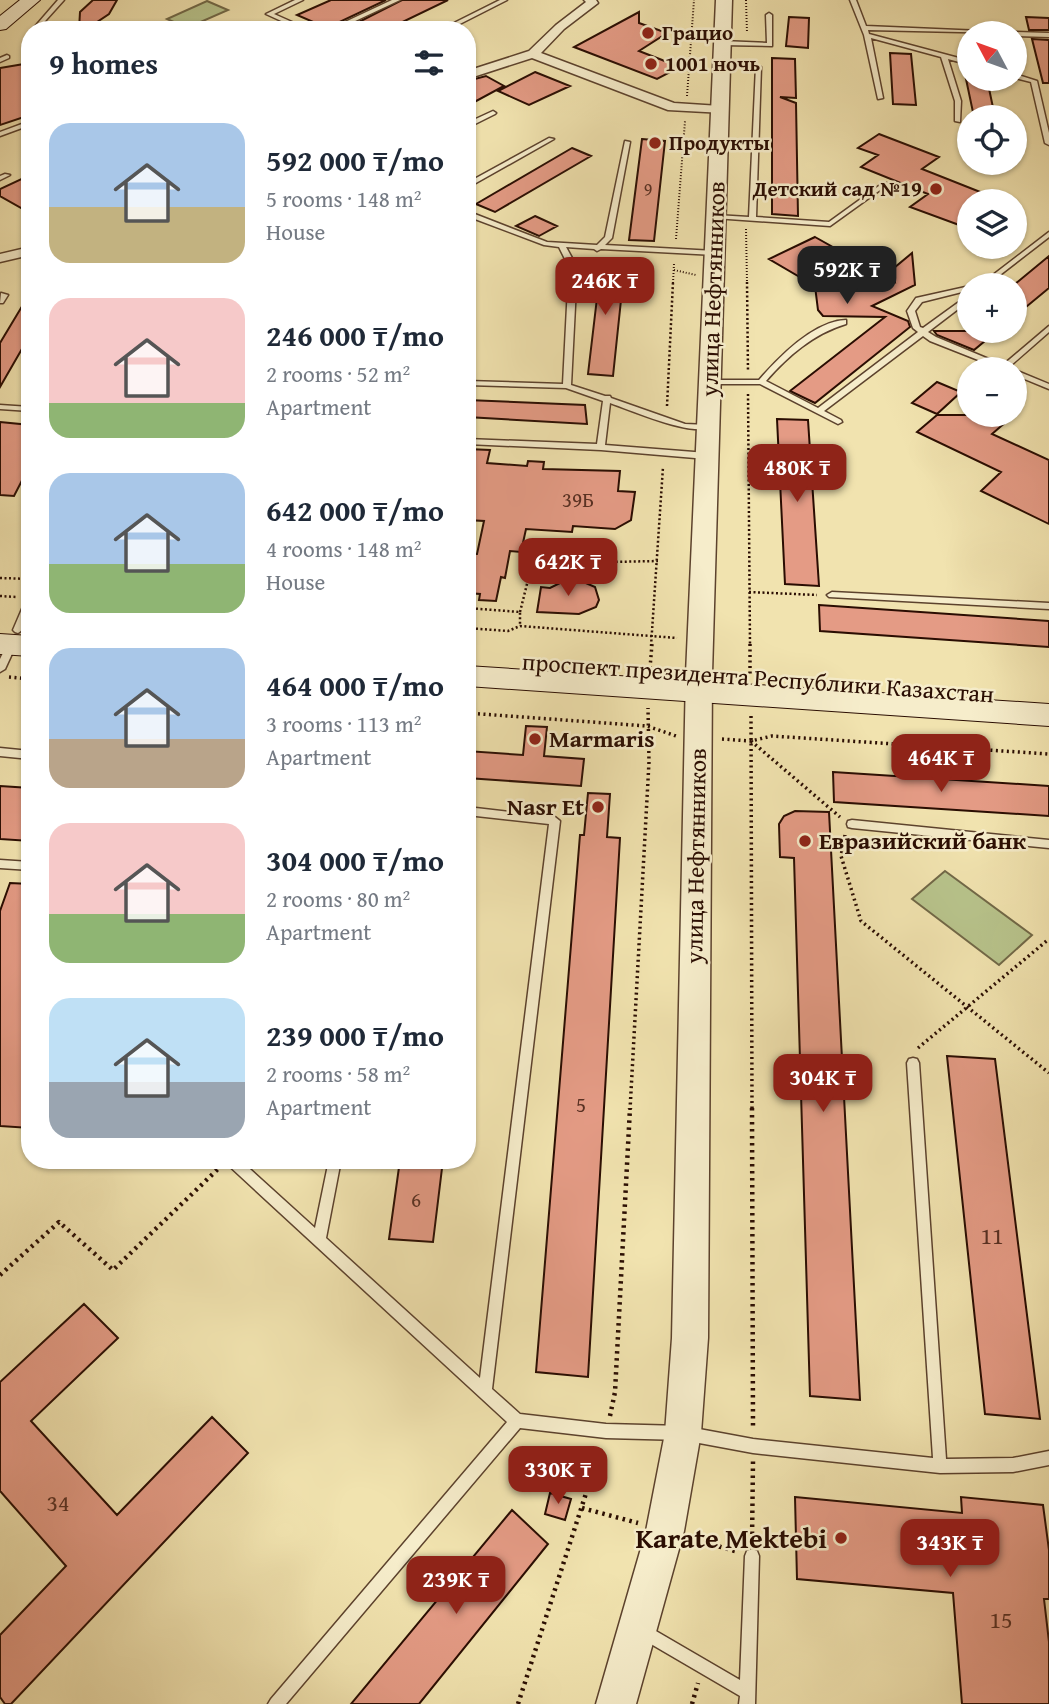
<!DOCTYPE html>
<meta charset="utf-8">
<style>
body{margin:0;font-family:"Gentium Book Plus",serif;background:#f2f2f3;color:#1f2937;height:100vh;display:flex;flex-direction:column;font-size:26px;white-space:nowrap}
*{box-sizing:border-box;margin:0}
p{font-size:23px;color:#747a83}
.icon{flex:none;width:38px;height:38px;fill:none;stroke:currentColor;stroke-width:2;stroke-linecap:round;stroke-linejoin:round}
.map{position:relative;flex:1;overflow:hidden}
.drawer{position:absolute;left:21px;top:21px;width:455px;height:1148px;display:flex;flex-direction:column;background:#fff;border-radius:28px;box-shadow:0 2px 5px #0004}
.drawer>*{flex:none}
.needle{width:46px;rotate:311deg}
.fabs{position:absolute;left:957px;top:21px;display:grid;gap:14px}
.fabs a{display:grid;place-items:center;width:70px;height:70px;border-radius:50%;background:#fff;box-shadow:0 2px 5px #0004;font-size:35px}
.price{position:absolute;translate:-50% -60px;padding:0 16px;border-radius:14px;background:#8f2418;color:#fff;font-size:23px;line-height:46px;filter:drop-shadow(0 2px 4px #0008)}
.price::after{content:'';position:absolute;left:50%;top:42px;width:21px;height:16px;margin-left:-10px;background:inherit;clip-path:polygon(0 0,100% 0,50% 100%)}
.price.current{background:#222;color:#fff}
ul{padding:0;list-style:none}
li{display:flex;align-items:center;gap:21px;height:175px;padding:0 28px}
li span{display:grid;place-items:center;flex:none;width:196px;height:140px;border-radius:21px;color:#555}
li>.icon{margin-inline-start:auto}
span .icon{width:84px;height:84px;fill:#fffc;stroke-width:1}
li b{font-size:30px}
h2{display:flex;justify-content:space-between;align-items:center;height:84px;padding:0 28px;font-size:30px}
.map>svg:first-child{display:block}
.green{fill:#b8c48c;stroke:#716847;stroke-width:2}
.building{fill:#e49b85;stroke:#2a0d02;stroke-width:2}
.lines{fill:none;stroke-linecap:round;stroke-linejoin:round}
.service-casing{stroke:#5c422d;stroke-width:3}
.minor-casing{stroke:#5c422d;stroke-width:3}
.tertiary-casing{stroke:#5c422d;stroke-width:3}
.secondary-casing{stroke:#2a0d02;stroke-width:2}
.path-far3{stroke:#2a0d02;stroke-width:2;stroke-dasharray:1 2;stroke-linecap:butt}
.path-far2{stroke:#2a0d02;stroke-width:2.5;stroke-dasharray:2 2.5;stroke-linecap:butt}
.path-far1{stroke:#2a0d02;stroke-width:3.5;stroke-dasharray:2 3.5;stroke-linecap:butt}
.path{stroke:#2a0d02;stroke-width:4.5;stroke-dasharray:2.5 4.5;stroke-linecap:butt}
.service{fill:#f6edcb;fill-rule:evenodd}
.minor{fill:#f6edcb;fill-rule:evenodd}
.tertiary{fill:#f6edcb;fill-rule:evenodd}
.secondary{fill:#f6edcb;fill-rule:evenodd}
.poi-dot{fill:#8f2418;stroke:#f6edcb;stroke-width:2.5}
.labels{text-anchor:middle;stroke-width:5;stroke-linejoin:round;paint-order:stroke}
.far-number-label{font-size:18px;fill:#583023}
.far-poi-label{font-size:21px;font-weight:bold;fill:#2a0d02;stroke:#f6edcb;text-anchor:start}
.number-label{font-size:21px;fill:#583023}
.street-label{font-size:24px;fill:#2a0d02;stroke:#f6edcb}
.poi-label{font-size:24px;font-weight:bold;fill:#2a0d02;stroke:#f6edcb;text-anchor:start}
.near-number-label{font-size:24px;fill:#583023}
.near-poi-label{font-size:28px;font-weight:bold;fill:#2a0d02;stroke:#f6edcb;text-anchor:end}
</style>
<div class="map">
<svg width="1049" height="1704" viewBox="0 0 1049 1704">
<rect width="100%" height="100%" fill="#f1e3af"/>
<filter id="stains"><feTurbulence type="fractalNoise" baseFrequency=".00286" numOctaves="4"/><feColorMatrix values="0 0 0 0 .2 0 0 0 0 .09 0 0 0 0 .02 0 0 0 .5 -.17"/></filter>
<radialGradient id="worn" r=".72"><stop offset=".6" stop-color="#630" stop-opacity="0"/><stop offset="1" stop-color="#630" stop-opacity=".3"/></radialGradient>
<path class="green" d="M207 1 228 10 187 28 167 19Z
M945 871 1032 935 999 965 912 899Z"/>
<path class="building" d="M93 0H117L109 14 85 30H79L80 12Z
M331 0H386L327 28 297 15Z
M402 0H448L386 30H343Z
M639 12V23L667 33 639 51 680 67 657 79 574 47Z
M789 17 809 18 808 48 786 46Z
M1026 17 1049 18V30H1029Z
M1032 39 1049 40V83H1043Z
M890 53 911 54 916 105 893 104Z
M772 58 795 59 796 98 780 97 796 103 798 216 772 214Z
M30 63V115L0 125V68Z
M535 72 570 86 529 105 498 91Z
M486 76 504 86 467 106V81Z
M966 79H987L995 117H974Z
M879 134 939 157 922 169 1003 201H970V229L910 207 928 194 861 167 878 155 858 148Z
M642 139 665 141 654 241 629 240Z
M572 148 591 156 495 212 476 204Z
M30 175V213L0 196V189Z
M535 216 557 226 539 236 516 226Z
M815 237 895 282 894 268 912 253 915 285 872 306 908 321 910 327 815 403 790 391 885 317 823 316 818 310 815 286 769 259Z
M1049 256V288L1015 316V284Z
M602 261 625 262 613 376 588 374 597 298 578 296 579 286 600 281Z
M30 293V335L0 387V343Z
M934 331H997L974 350 937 335Z
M937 382 961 392 937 414 912 403Z
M467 400 585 405 587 424 467 417Z
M937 415H1014L992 434 1049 460V524L981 491 1001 472 917 432Z
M777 419 808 420 819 586 785 584Z
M0 422 30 425V465L14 496 0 495Z
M467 449 490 450 487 463 527 466 528 461 544 462 543 469 620 471 618 491 635 492 631 520 615 529 573 526 572 532 526 529 521 552 510 551 505 578 501 577 496 601 479 600 480 594 467 593V554H477L484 521 467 520Z
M568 579 579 580 595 587 599 600 596 607 579 614 537 612 541 587 550 588Z
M819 605 1049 621V647L820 631Z
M526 726 547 727 544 756 584 759 581 786 467 778V751L523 755Z
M833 772 1049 786V816L834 802Z
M0 786 30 788V841L0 839Z
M588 793 610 794 607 837 620 838 588 1377 536 1372 580 835H584Z
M795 811 829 812 860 1400 810 1396 794 858 780 857 779 824 784 816Z
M10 883 30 884V1128L0 1126V911Z
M947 1056 995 1059 1040 1419 985 1414Z
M400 1160H443L433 1242 389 1239Z
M84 1304 118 1338 31 1421 117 1515 212 1417 248 1453 11 1704H5L0 1697V1635L66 1566 0 1491V1382Z
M550 1493 571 1499 565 1520 545 1514Z
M795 1497 962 1513 961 1497 1043 1505 1049 1550V1599H1044L1049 1642V1704H962L953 1593 797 1579Z
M512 1510 548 1544 419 1704H351Z"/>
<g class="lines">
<g class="service-casing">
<path id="service" d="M58 0H64L37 30H32Z
M295 0H303L274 14 310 30H301L266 14Z
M392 0H400L336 30H328Z
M500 0H507L448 30H440Z
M850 0H856L866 26 1005 32 1006 33 868 30 869 34 970 61V65L948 59 961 101 960 122 955 121V101L941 57 871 38 883 98 878 99 864 35Z
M769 13 772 15V46L722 45 719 43 722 41 767 43 766 15Z
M1015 32 1049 33V37L1015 36V33H1013Z
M7 55 9 56V58L0 62V58Z
M756 66 761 67 756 217 829 222 883 183H887V185L830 226 714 218V216L716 215 749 217Z
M1015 74 1037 81 1049 133V145L1045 143 1031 82 1015 78Z
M493 111 496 113 495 114 467 128V123Z
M30 121V125L0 136V132Z
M549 138 554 139 467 188V183Z
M625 141 630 142 612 238 605 245 715 251 719 253 715 255 601 249 597 251 594 249 566 247 577 267 571 385 605 396H610L611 398 685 424 708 425 712 427C692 437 633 411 610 403L605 445 707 453 711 456 707 459 601 450 467 444V439L597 444 603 401 566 388 467 385V381L563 384 569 267 559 247 544 245 467 216V211L547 242 597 245 605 237Z
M5 174 10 175 0 180V176Z
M1049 232V237L987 285H980Z
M970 286V290L922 302 915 311 920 327 923 328 970 294V300L928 332 936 337 1003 365 1049 326V332L1009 367 1011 369H1001L930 341 923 336 824 411 841 420 842 422 838 424 760 384H710L706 382 710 380H759C779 357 814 321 846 320V324C813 334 788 356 766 381L818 408 918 332 913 328 907 311 916 298Z
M1 293 8 295 3 303H0Z
M1015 370 1049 384V389L1015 375Z
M0 405 30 407V411L0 409Z
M832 592 1049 603V609L829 597 827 595Z
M30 599C30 611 29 627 18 633L15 632 13 630 25 602Z
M11 642 16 645 5 669 0 672V659L8 643Z
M0 748 30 751V759L0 756Z
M467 807 555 817 560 821 492 1389 520 1414 606 1424 683 1426 753 1439 933 1458 907 1063 909 1059 913 1058 917 1059 919 1063 946 1459 1013 1458 1049 1451V1465L1013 1472 940 1473 753 1453 683 1440 606 1438 520 1428 286 1704H268L271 1699 507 1422 227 1164 225 1160H240L315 1228 329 1160H341L326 1238 480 1378 549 824 467 815Z
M852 820 1049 840V848L852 828 848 827 847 824 848 821Z
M0 860 30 862V870L0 868Z
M752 1549 757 1551 759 1556 755 1704H739L740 1696 639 1637 637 1632 639 1627 644 1625 649 1627 740 1680 745 1556 747 1551Z"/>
</g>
<g class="minor-casing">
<path id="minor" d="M584 0H596L598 3 564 29 541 53 674 103 720 106 726 110 724 113 668 110 532 58 467 79V71L529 51 556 25 586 2Z
M30 247V255L0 262V254Z"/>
</g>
<g class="tertiary-casing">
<path id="tertiary" d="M716 0H732L712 674 708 1338 701 1433 684 1531 636 1704H596L646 1531 665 1433 672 1338 686 674Z"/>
</g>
<g class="secondary-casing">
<path id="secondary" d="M20 0H40L6 29 0 30V16Z
M0 634 30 636V656L0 654Z
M467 666 1049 704V726L467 686Z"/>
</g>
<path class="path-far3" d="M746 0 747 33
M687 96 694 0
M746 229 747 283
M676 239 685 121
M674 270 696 275
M673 283 674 264"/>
<path class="path-far2" d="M747 282 748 372
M748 394 750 646
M667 406 673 282
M562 563 568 538
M0 578 30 579
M749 592 817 595
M0 596 17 597
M467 608 520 612V626
M520 612 531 568 562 563 658 561
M467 628 508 631 520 626 677 638
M651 646 663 467"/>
<path class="path-far1" d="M750 644V676
M650 668 652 644
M9 677 30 679
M467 713 647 726 676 736
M751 716 752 1110
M722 739 751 741 772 736 1049 754
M751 741 840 817
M845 835 841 856 861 921 1049 1073
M918 1048 1049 939
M630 1110 649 762 648 708"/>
<path class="path" d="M752 1108 753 1429
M0 1275 59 1222 113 1270 219 1168
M610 1416 615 1392 630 1108
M582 1508 638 1523
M692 1539 735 1551
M752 1541 753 1461
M518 1704 601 1447
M692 1704 698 1683"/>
<use href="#service" class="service"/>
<use href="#minor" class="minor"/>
<use href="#tertiary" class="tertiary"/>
<use href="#secondary" class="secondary"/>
</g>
<g class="poi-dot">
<circle cx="648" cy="33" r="7"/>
<circle cx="651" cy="64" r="7"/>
<circle cx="655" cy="143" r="7"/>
<circle cx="936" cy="189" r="7"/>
<circle cx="535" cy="739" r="7"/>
<circle cx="598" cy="807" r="7"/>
<circle cx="805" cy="841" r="7"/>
<circle cx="841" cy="1538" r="7"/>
</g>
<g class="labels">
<g class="far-number-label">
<text x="648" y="196">9</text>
</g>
<g class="far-poi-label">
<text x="662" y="40">Грацио</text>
<text x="665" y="71">1001 ночь</text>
<text x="669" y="150">Продукты</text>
<text x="922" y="196" text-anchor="end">Детский сад №19</text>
</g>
<g class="number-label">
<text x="578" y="507">39Б</text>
<text x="581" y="1112">5</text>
<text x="416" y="1207">6</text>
</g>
<g class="street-label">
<text transform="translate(713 289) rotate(-88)" y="8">улица Нефтянников</text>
<text transform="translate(758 678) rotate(4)" y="8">проспект президента Республики Казахстан</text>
<text transform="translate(696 856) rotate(-89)" y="8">улица Нефтянников</text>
</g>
<g class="poi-label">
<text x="549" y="747">Marmaris</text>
<text x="584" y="815" text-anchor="end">Nasr Et</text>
<text x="819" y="849">Евразийский банк</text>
</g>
<g class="near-number-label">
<text x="992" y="1244">11</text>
<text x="58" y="1511">34</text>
<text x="1001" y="1628">15</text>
</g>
<g class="near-poi-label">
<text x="827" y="1548">Karate Mektebi</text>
</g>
</g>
<rect width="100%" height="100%" filter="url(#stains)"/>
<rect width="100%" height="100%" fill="url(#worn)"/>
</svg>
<div class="fabs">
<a><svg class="needle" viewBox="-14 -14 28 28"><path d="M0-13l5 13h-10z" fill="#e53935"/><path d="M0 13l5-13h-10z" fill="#747a83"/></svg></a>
<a><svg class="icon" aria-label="locate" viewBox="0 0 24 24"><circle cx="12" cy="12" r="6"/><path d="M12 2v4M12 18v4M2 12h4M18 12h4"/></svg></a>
<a><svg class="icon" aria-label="layers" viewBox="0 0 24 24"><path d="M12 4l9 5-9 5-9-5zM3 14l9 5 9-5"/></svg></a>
<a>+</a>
<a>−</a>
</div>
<b class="price current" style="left:847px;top:306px">592K ₸</b>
<b class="price" style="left:605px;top:317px">246K ₸</b>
<b class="price" style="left:797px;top:504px">480K ₸</b>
<b class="price" style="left:568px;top:598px">642K ₸</b>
<b class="price" style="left:941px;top:794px">464K ₸</b>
<b class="price" style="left:823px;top:1114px">304K ₸</b>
<b class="price" style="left:558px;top:1506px">330K ₸</b>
<b class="price" style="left:950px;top:1579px">343K ₸</b>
<b class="price" style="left:456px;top:1616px">239K ₸</b>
<section class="drawer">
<h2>9 homes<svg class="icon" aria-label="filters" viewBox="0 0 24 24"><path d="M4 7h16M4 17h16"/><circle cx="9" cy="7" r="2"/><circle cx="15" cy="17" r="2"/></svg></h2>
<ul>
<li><span style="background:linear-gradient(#a9c7e8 60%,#c2b280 0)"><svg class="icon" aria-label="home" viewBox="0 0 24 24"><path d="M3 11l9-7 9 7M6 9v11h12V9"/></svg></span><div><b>592 000 ₸/mo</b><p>5 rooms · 148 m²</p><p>House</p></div></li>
<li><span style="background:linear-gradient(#f6c9c9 75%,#8fb573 0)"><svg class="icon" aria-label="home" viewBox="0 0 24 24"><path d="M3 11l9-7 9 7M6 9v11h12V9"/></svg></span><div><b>246 000 ₸/mo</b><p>2 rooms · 52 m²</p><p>Apartment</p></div></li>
<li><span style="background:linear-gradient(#a9c7e8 65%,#8fb573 0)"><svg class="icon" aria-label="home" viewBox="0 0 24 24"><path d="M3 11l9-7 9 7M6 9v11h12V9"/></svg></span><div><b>642 000 ₸/mo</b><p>4 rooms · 148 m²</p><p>House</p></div></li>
<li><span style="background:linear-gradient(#a9c7e8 65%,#b9a48a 0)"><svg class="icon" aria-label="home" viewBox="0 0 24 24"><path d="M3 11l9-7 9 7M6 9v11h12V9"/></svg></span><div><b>464 000 ₸/mo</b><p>3 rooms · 113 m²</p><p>Apartment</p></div></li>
<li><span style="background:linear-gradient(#f6c9c9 65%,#8fb573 0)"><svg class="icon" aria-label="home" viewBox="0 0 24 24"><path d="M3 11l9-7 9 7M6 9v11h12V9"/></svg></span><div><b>304 000 ₸/mo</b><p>2 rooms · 80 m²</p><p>Apartment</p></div></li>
<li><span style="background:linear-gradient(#bfe0f5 60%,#9aa5b1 0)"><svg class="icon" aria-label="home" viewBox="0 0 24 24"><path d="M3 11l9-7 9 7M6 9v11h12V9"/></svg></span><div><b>239 000 ₸/mo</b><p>2 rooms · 58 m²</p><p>Apartment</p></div></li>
</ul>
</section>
</div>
